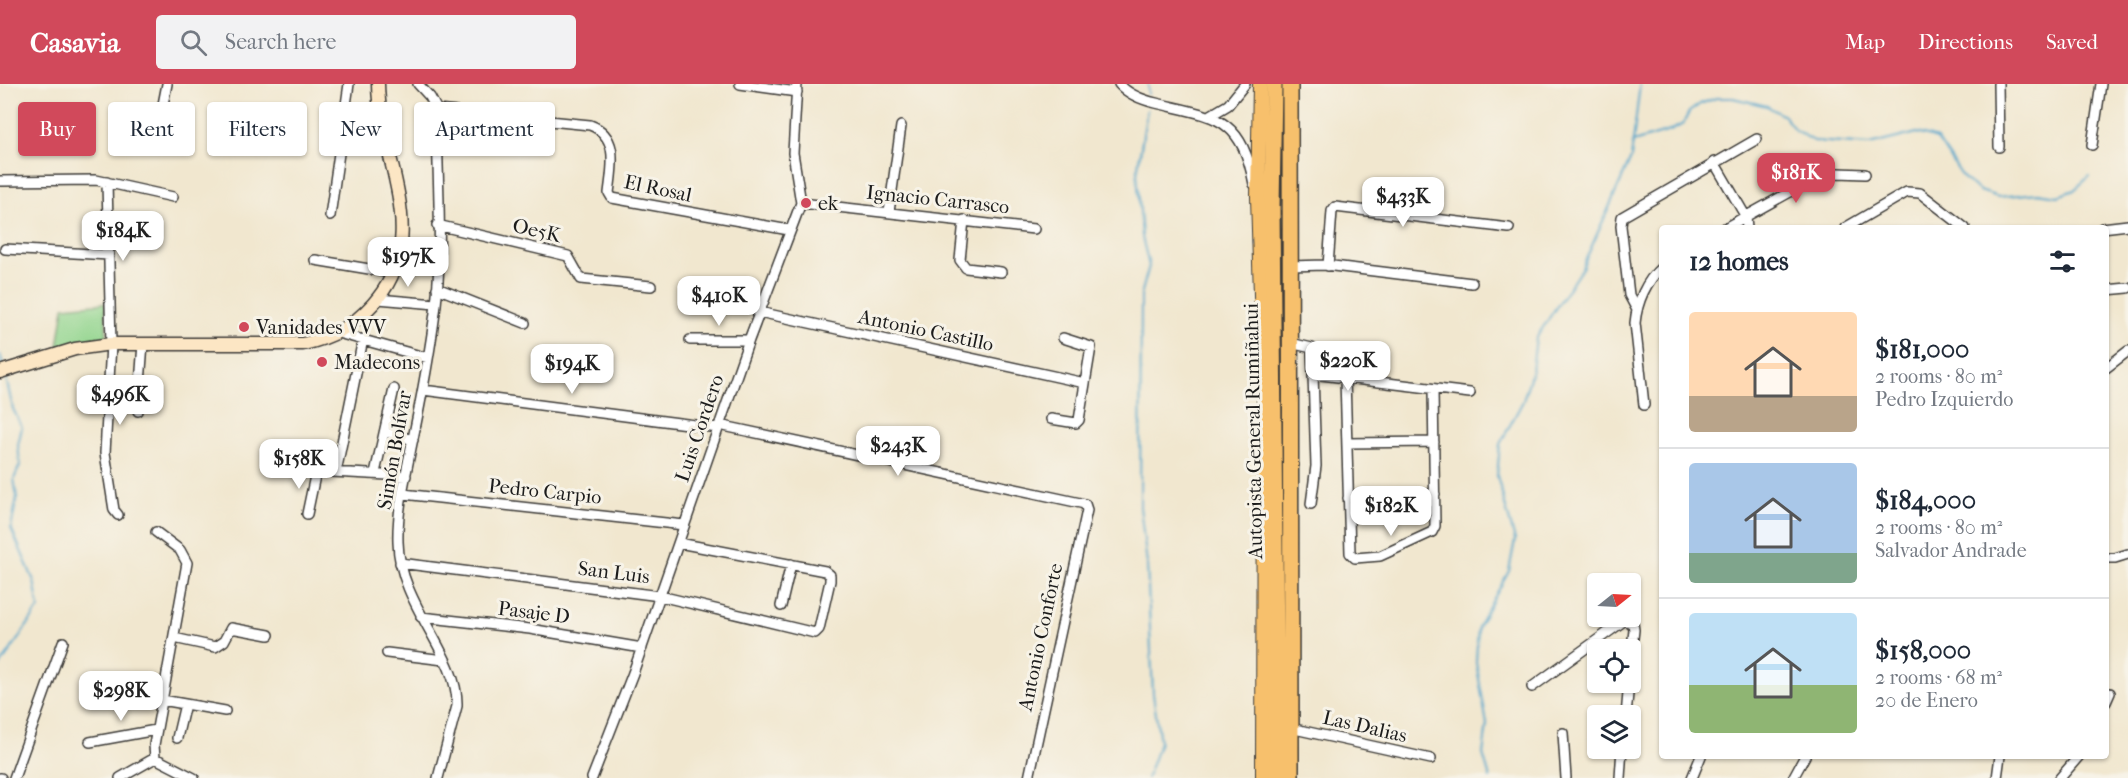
<!DOCTYPE html>
<meta charset="utf-8">
<style>
body{margin:0;font-family:"IM FELL French Canon",serif;background:#f2f2f3;color:#1f2937;height:100vh;display:flex;flex-direction:column;font-size:22px;white-space:nowrap}
*{box-sizing:border-box;margin:0}
p{font-size:20px;color:#747a83}
.icon{flex:none;width:33px;height:33px;fill:none;stroke:currentColor;stroke-width:2;stroke-linecap:round;stroke-linejoin:round}
.map{position:relative;flex:1;overflow:hidden}
.details{position:absolute;left:1659px;top:141px;width:450px;height:534px;display:flex;flex-direction:column;background:#fff;border-radius:6px;box-shadow:0 2px 4px #0004}
.details>*{flex:none}
.top-card{position:absolute;left:18px;top:18px;width:570px;height:54px;display:flex;gap:12px}
.needle{width:39px;rotate:72deg}
.tools{position:absolute;left:1587px;top:489px;display:grid;gap:12px}
.tools a{display:grid;place-items:center;width:54px;height:54px;border-radius:6px;background:#fff;box-shadow:0 2px 4px #0004;font-size:30px}
.price{position:absolute;translate:-50% -51px;padding:0 14px;border-radius:12px;background:#fff;color:#222;font-size:20px;line-height:39px;filter:drop-shadow(0 2px 3px #0008)}
.price::after{content:'';position:absolute;left:50%;top:36px;width:18px;height:14px;margin-left:-9px;background:inherit;clip-path:polygon(0 0,100% 0,50% 100%)}
.price.selected{background:#d1495b;color:#fff}
ul{padding:0;list-style:none}
li{display:flex;align-items:center;gap:18px;height:150px;padding:0 30px}
li+li{border-top:2px solid #e0e1e3}
li span{display:grid;place-items:center;flex:none;width:168px;height:120px;border-radius:6px;color:#555}
li>.icon{margin-inline-start:auto}
span .icon{width:72px;height:72px;fill:#fffc;stroke-width:1}
li b{font-size:26px}
h2{display:flex;justify-content:space-between;align-items:center;height:72px;padding:0 30px;font-size:26px}
.chip{padding:0 21px;border-radius:6px;background:#fff;box-shadow:0 2px 4px #0004;font-size:21px;line-height:54px}
.chip.selected{background:#d1495b;color:#fff}
header{display:flex;align-items:center;gap:36px;box-sizing:border-box;height:84px;padding:0 30px;background:#d1495b;color:#fff}
header strong{font-size:28px}
nav{display:flex;gap:33px;margin-inline-start:auto;font-size:21px}
.search{width:420px;height:54px;background:#f2f2f3;display:flex;align-items:center;gap:15px;box-sizing:border-box;padding:0 21px;border-radius:6px;color:#747a83;font-size:22px}
.map>svg:first-child{display:block}
.green{fill:#90d48c;stroke:#567854;stroke-width:1.5}
.lines{fill:none;stroke-linecap:round;stroke-linejoin:round}
.stream{stroke:#4fa4cb;stroke-width:2}
.minor-casing{stroke:#3c3a37;stroke-width:12}
.secondary-casing{stroke:#3c3a37;stroke-width:15}
.primary-casing{stroke:#3c3a37;stroke-width:16}
.trunk-casing{stroke:#3c3a37;stroke-width:18}
.minor{stroke:#fff;stroke-width:9}
.secondary{stroke:#fce6c4;stroke-width:12}
.primary{stroke:#f7c06c;stroke-width:14}
.trunk{stroke:#f7c06c;stroke-width:15}
.poi-dot{fill:#d1495b;stroke:#f7f3e8;stroke-width:2}
.labels{text-anchor:middle;stroke-width:6;stroke-linejoin:round;paint-order:stroke}
.street-label{font-size:20px;fill:#1c1c1c;stroke:#f7f3e8}
.poi-label{font-size:20px;fill:#1c1c1c;stroke:#f7f3e8;text-anchor:start}
</style>
<header>
<strong>Casavia</strong>
<div class="search"><svg class="icon" aria-label="search" viewBox="0 0 24 24"><circle cx="10" cy="10" r="6"/><path d="M15 15l6 6"/></svg>Search here</div>
<nav><a>Map</a><a>Directions</a><a>Saved</a></nav>
</header>
<div class="map">
<svg width="2128" height="694" viewBox="0 0 2128 694">
<rect width="100%" height="100%" fill="#f7f3e8"/>
<filter id="ink" filterUnits="userSpaceOnUse"><feTurbulence type="fractalNoise" baseFrequency=".0167" numOctaves="2"/><feDisplacementMap in="SourceGraphic" scale="12" xChannelSelector="R" yChannelSelector="G"/><feConvolveMatrix kernelMatrix="1 2 1 2 8 2 1 2 1" color-interpolation-filters="sRGB"/></filter>
<filter id="wash" filterUnits="userSpaceOnUse"><feTurbulence type="fractalNoise" baseFrequency=".008" numOctaves="4" result="noise"/><feDisplacementMap in="SourceGraphic" scale="24" xChannelSelector="R" yChannelSelector="G"/><feGaussianBlur stdDeviation="1.35" result="paint"/><feColorMatrix in="noise" values="0 0 0 0 0 0 0 0 0 0 0 0 0 0 0 0 0 1.4 0 .05"/><feComposite in="paint" operator="in"/></filter>
<g filter="url(#wash)">
<rect width="100%" height="100%" fill="#f1e7cf"/>
<path class="green" d="M105 219 107 256 58 263 64 223Z"/>
<g class="lines">
<path class="stream" d="M1148 0V10
M1147 26 1137 89 1142 153 1149 182 1141 211 1140 423 1147 480 1153 610 1160 658 1147 694
M1633 58 1670 47 1683 40 1689 28 1700 20 1716 14H1733L1767 22 1784 32 1795 46 1814 57 1869 61 1917 49 1937 55 1965 96 1980 107 1998 113 2038 109 2058 112 2074 106 2090 92
M0 270 3 282
M0 582 39 524 34 497 11 444 17 413 14 395 20 381 18 361 22 343 13 325 5 290
M1490 694 1483 670 1487 640 1476 578 1478 543 1509 487 1515 456 1497 392 1500 360 1523 317 1532 287 1536 254 1582 184 1631 74 1640 0"/>
</g>
</g>
<g filter="url(#ink)">
<g class="lines">
<g class="minor-casing">
<path id="minor" d="M418 0 430 13 437 26C437 90 443 157 436 221 430 269 421 317 411 364 405 395 397 427 398 458 399 521 459 571 457 622L438 694
M740 0 797 8
M1119 0C1128 10 1143 16 1156 19 1216 33 1241 32 1254 100
M1998 0 1999 63
M437 26 590 41C620 52 612 83 609 109L612 114 789 146
M1211 31 1228 21 1245 0
M157 51 167 0
M2092 61 2101 0
M1714 78 1746 133 1747 144
M0 97 96 96 173 113
M107 98 111 260 105 369 114 426 118 431
M801 119 1034 145
M889 128 901 42
M330 132 349 0
M964 136 960 176 966 184 1001 188
M437 141 568 172 581 195 651 202
M1725 144 1817 93 1838 89 1865 90
M1845 144 1907 108 1920 109 1965 144
M2102 144 2128 141
M108 147H127L149 157
M5 165 109 171
M315 176 393 189
M1290 182 1325 181 1472 199
M1328 182 1332 127 1335 123 1509 144
M437 204 525 239
M2106 206 2128 204
M378 215 436 220
M1637 226 1629 211 1621 142 1622 133 1757 55
M759 228 1085 299
M338 249 428 274
M690 256H749
M1290 259 1312 264 1313 290 1470 309
M2106 284 2128 267
M1345 294 1350 469 1355 474 1380 472 1432 448 1435 442 1433 306
M423 306 718 344
M1644 321 1635 239C1637 218 1646 197 1662 183
M138 327 143 259
M1051 335 1076 339 1079 336 1091 263 1063 254
M719 341 1085 420 1087 426 1029 694
M386 348 413 356
M1348 359 1434 358
M276 385 406 392
M336 388 363 255
M375 389 394 305
M403 410 684 441
M1348 414 1435 410
M1311 420 1316 382 1313 290
M307 430 316 387
M2106 474H2115L2128 470
M400 479 660 512 815 549 819 545 830 497V491L825 487 679 459
M781 522 791 480
M421 533 530 545 642 564
M174 554 215 563 224 557 231 544 269 551
M387 569 444 576
M1532 603 1625 536 1633 540 1634 546 1630 581
M162 616 225 627
M2106 618 2110 609
M1626 632 1629 598
M1290 644 1431 675
M1563 649 1566 694
M177 654 185 620
M90 658 156 646
M155 674 154 661 187 479 180 466 156 448
M0 694H1
M14 694 63 558
M120 694 155 674 194 694
M592 694 633 589 749 256 801 119 793 69 797 0
M1620 694 1622 664
M1692 694 1701 672
M1793 694 1805 672
M1997 694 2000 672
M2060 694 2079 672"/>
</g>
<g class="secondary-casing">
<path id="secondary" d="M0 288 75 265 111 260H303C332 254 353 242 373 220 434 152 379 76 378 0"/>
</g>
<g class="primary-casing">
<path id="primary" d="M1260 0 1258 113 1264 309 1263 694"/>
</g>
<g class="trunk-casing">
<path id="trunk" d="M1274 0 1272 123 1277 694
M1290 0 1291 694"/>
</g>
<use href="#minor" class="minor"/>
<use href="#secondary" class="secondary"/>
<use href="#primary" class="primary"/>
<use href="#trunk" class="trunk"/>
</g>
</g>
<g class="poi-dot">
<circle cx="806" cy="119" r="6"/>
<circle cx="244" cy="243" r="6"/>
<circle cx="322" cy="278" r="6"/>
</g>
<g class="labels">
<g class="street-label">
<text transform="translate(658 104) rotate(12)" y="7">El Rosal</text>
<text transform="translate(938 115) rotate(6)" y="7">Ignacio Carrasco</text>
<text transform="translate(537 146) rotate(13)" y="7">Oe5K</text>
<text transform="translate(926 246) rotate(12)" y="7">Antonio Castillo</text>
<text transform="translate(699 344) rotate(-71)" y="7">Luis Cordero</text>
<text transform="translate(1253 347) rotate(-91)" y="7">Autopista General Rumiñahui</text>
<text transform="translate(394 366) rotate(-80)" y="7">Simón Bolívar</text>
<text transform="translate(545 407) rotate(6)" y="7">Pedro Carpio</text>
<text transform="translate(614 488) rotate(7)" y="7">San Luis</text>
<text transform="translate(534 528) rotate(7)" y="7">Pasaje D</text>
<text transform="translate(1040 553) rotate(-78)" y="7">Antonio Conforte</text>
<text transform="translate(1365 642) rotate(13)" y="7">Las Dalias</text>
</g>
<g class="poi-label">
<text x="818" y="126">ek</text>
<text x="256" y="250">Vanidades VVV</text>
<text x="334" y="285">Madecons</text>
</g>
</g>
</svg>
<div class="tools">
<a><svg class="needle" viewBox="-14 -14 28 28"><path d="M0-13l5 13h-10z" fill="#e53935"/><path d="M0 13l5-13h-10z" fill="#747a83"/></svg></a>
<a><svg class="icon" aria-label="locate" viewBox="0 0 24 24"><circle cx="12" cy="12" r="6"/><path d="M12 2v4M12 18v4M2 12h4M18 12h4"/></svg></a>
<a><svg class="icon" aria-label="layers" viewBox="0 0 24 24"><path d="M12 4l9 5-9 5-9-5zM3 14l9 5 9-5"/></svg></a>
</div>
<b class="price selected" style="left:1796px;top:120px">$181K</b>
<b class="price" style="left:1403px;top:144px">$433K</b>
<b class="price" style="left:123px;top:178px">$184K</b>
<b class="price" style="left:408px;top:204px">$197K</b>
<b class="price" style="left:719px;top:243px">$410K</b>
<b class="price" style="left:1348px;top:308px">$220K</b>
<b class="price" style="left:572px;top:311px">$194K</b>
<b class="price" style="left:120px;top:342px">$496K</b>
<b class="price" style="left:898px;top:393px">$243K</b>
<b class="price" style="left:299px;top:406px">$158K</b>
<b class="price" style="left:1391px;top:453px">$182K</b>
<b class="price" style="left:121px;top:638px">$298K</b>
<div class="top-card">
<a class="chip selected">Buy</a>
<a class="chip">Rent</a>
<a class="chip">Filters</a>
<a class="chip">New</a>
<a class="chip">Apartment</a>
</div>
<section class="details">
<h2>12 homes<svg class="icon" aria-label="filters" viewBox="0 0 24 24"><path d="M4 7h16M4 17h16"/><circle cx="9" cy="7" r="2"/><circle cx="15" cy="17" r="2"/></svg></h2>
<ul>
<li><span style="background:linear-gradient(#ffd9b3 70%,#b9a48a 0)"><svg class="icon" aria-label="home" viewBox="0 0 24 24"><path d="M3 11l9-7 9 7M6 9v11h12V9"/></svg></span><div><b>$181,000</b><p>2 rooms · 80 m²</p><p>Pedro Izquierdo</p></div></li>
<li><span style="background:linear-gradient(#a9c7e8 75%,#7fa58c 0)"><svg class="icon" aria-label="home" viewBox="0 0 24 24"><path d="M3 11l9-7 9 7M6 9v11h12V9"/></svg></span><div><b>$184,000</b><p>2 rooms · 80 m²</p><p>Salvador Andrade</p></div></li>
<li><span style="background:linear-gradient(#bfe0f5 60%,#8fb573 0)"><svg class="icon" aria-label="home" viewBox="0 0 24 24"><path d="M3 11l9-7 9 7M6 9v11h12V9"/></svg></span><div><b>$158,000</b><p>2 rooms · 68 m²</p><p>20 de Enero</p></div></li>
</ul>
</section>
</div>
